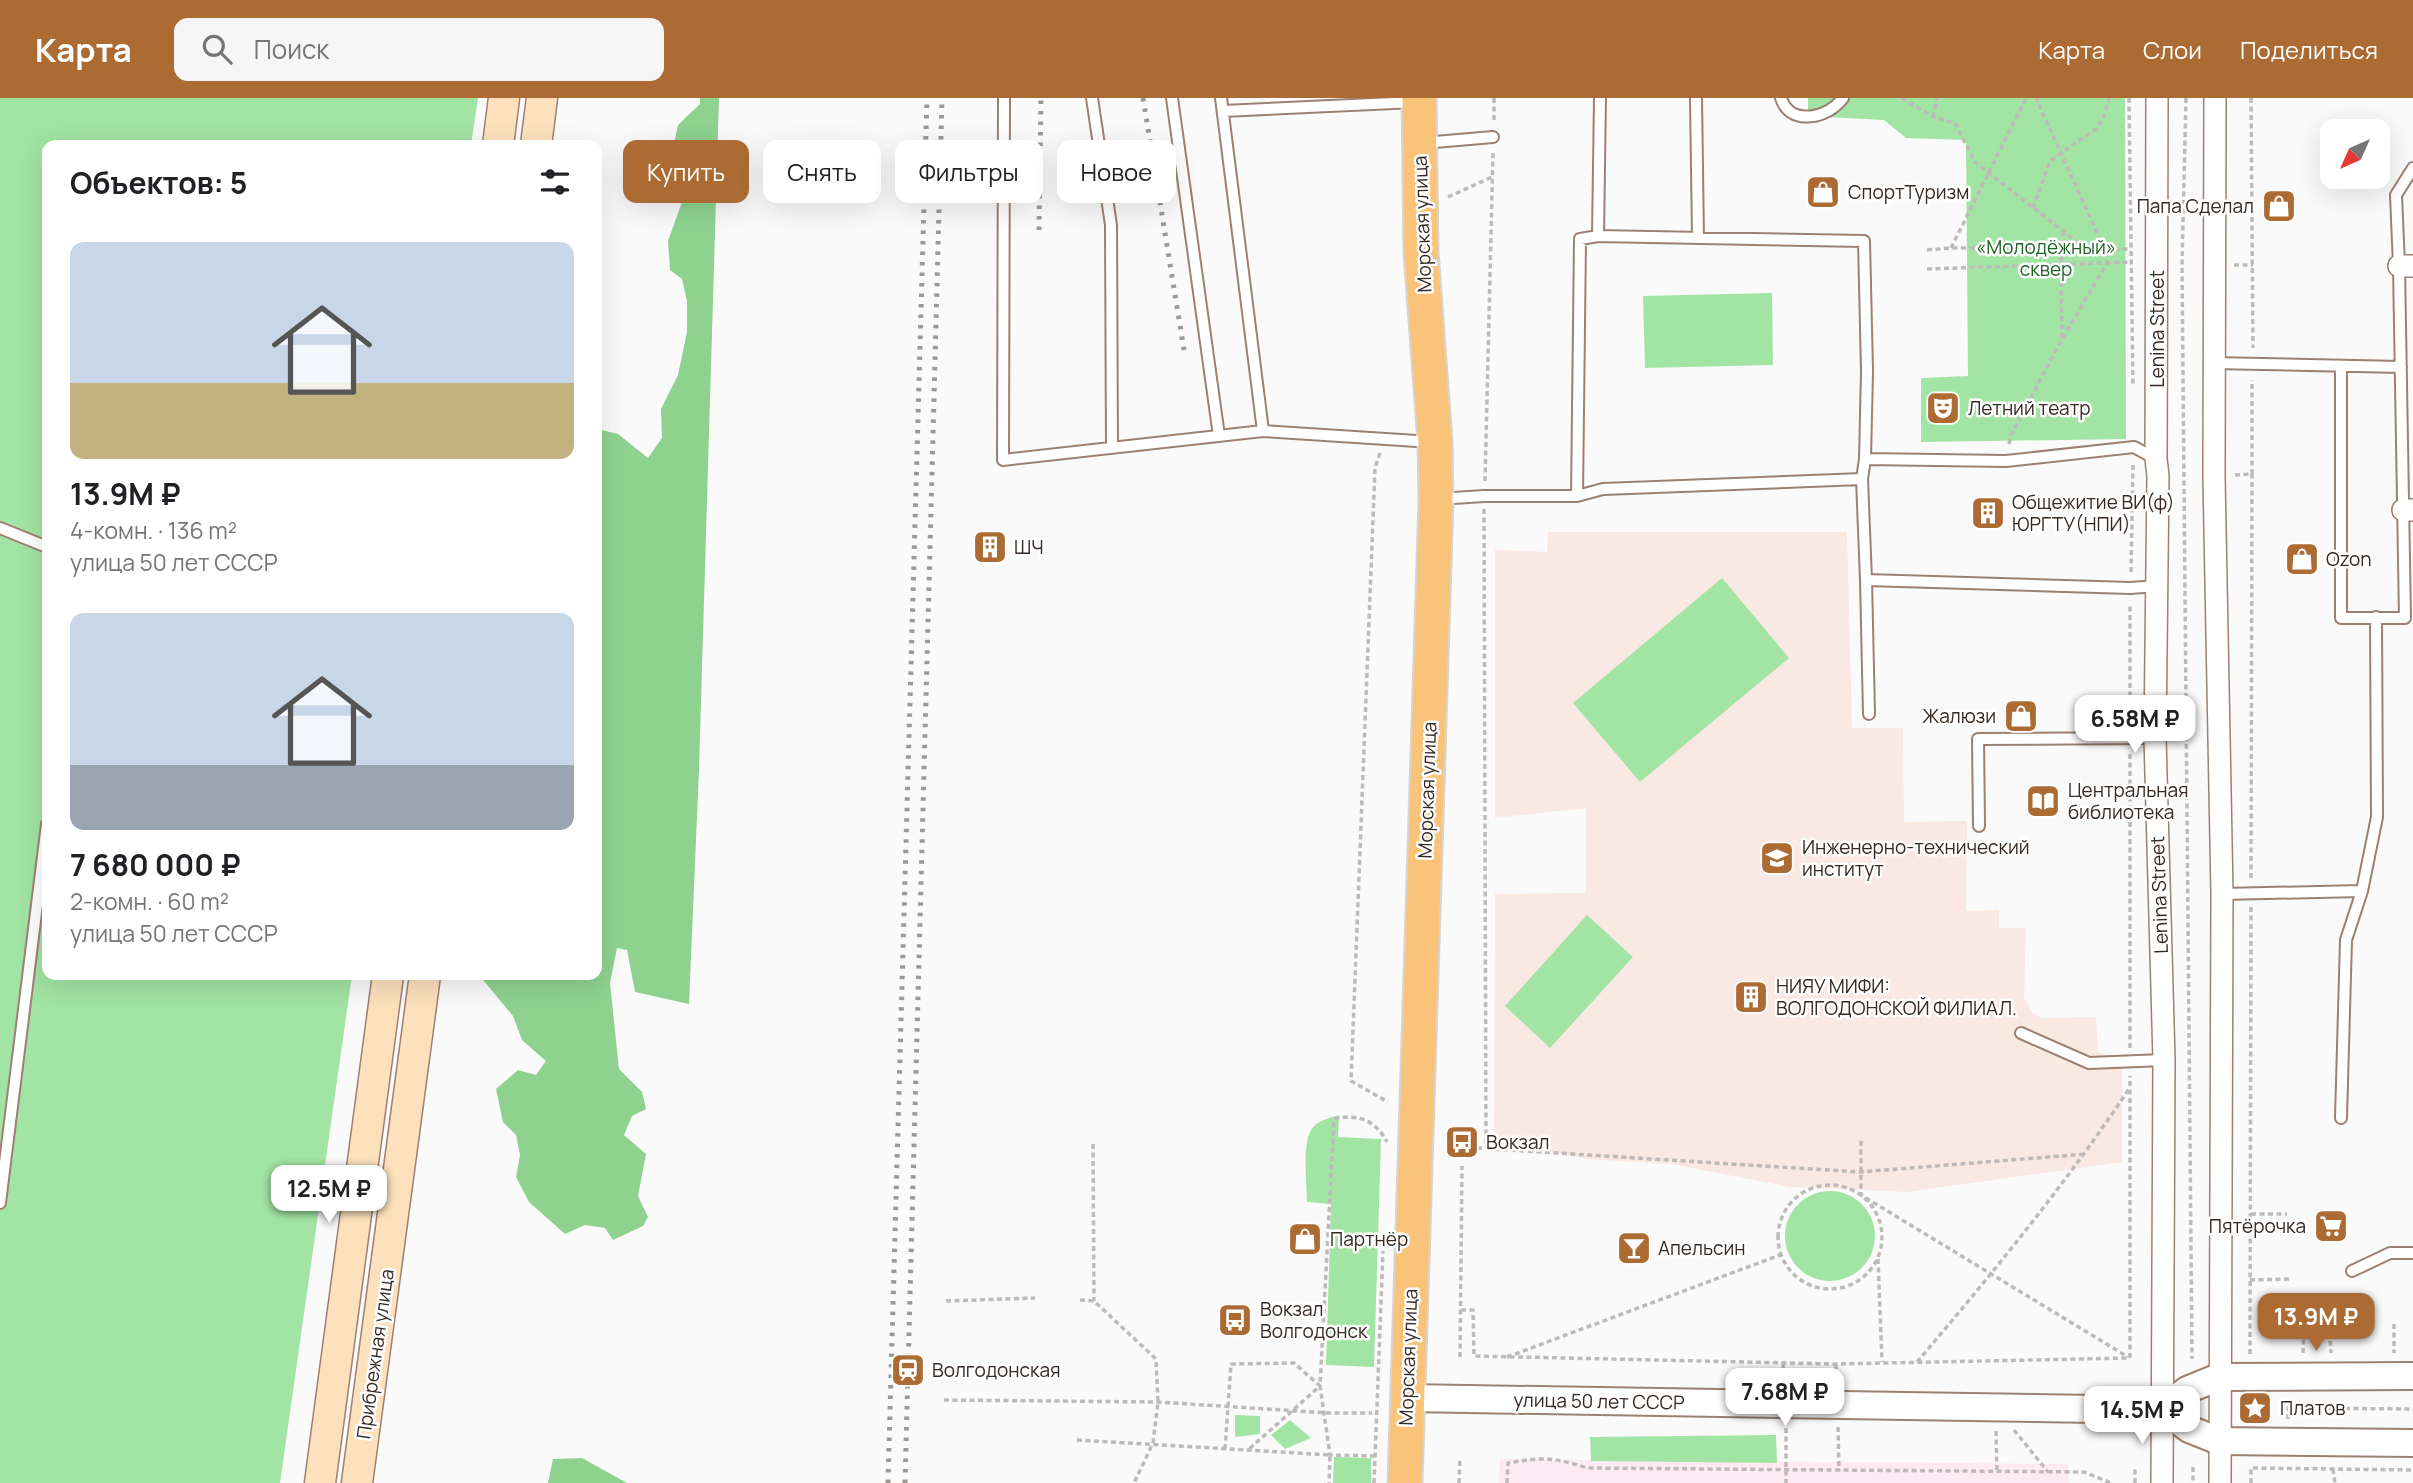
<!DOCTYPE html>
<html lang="ru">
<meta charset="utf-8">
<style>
body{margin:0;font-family:Manrope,sans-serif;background:#f6f6f6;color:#202124;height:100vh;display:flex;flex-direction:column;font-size:26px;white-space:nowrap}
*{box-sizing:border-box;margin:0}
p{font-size:23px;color:#757577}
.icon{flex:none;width:38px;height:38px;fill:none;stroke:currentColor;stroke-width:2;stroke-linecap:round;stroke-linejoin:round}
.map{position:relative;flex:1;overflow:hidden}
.sheet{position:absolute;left:42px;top:42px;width:560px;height:840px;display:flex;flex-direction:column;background:#fff;border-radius:14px;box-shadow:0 7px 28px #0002}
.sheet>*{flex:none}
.guide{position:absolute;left:623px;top:42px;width:665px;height:63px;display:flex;gap:14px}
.needle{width:46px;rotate:225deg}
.buttons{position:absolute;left:2320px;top:21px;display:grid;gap:14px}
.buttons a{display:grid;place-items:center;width:70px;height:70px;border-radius:14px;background:#fff;box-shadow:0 7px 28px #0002;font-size:35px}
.price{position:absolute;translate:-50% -60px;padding:0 16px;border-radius:14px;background:#fff;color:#222;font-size:23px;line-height:46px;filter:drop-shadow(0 2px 4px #0008)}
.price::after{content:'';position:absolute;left:50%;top:42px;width:21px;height:16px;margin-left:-10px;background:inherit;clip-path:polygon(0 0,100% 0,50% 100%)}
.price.on{background:#ab6b33;color:#fff}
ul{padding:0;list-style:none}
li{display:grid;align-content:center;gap:14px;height:371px;padding:0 28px}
li span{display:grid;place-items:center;height:217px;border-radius:14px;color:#555}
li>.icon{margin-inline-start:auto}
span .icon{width:126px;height:126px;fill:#fffc;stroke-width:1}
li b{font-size:30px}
h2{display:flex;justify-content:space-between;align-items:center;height:84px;padding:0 28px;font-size:30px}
.pill{padding:0 24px;border-radius:14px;background:#fff;box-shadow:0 7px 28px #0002;font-size:24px;line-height:63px}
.pill.on{background:#ab6b33;color:#fff}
header{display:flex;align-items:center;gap:42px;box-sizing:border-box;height:98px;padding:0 35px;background:#ab6b33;color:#fff}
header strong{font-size:33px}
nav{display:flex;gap:38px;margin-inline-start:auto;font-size:24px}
.search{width:490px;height:63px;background:#f6f6f6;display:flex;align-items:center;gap:18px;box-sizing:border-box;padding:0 24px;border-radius:14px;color:#757577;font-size:26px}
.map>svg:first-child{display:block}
.commercial{fill:#feeaf2}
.built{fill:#fae9e2}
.green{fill:#a2e4a3}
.forest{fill:#8fd290}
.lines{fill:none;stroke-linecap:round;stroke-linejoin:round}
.service-casing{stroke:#9e8072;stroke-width:14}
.minor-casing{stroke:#9e8072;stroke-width:24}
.tertiary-casing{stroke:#9e8072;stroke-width:30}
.secondary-casing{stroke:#9e8072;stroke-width:33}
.primary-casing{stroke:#d7d4d3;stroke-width:37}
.path{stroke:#bebab9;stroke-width:3.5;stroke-dasharray:5 3.5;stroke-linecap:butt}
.service{stroke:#fff;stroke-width:10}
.minor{stroke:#fff;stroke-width:21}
.tertiary{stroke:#fff;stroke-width:26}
.secondary{stroke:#fce1bc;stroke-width:30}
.primary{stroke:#fac37a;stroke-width:33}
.rail{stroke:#9e9895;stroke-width:5;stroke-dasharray:3.5 7;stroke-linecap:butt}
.labels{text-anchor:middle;stroke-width:5;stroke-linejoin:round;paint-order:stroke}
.poi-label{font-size:19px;fill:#362923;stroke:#fff;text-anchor:start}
.street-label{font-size:19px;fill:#362923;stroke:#fff}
.park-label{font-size:19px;fill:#1f6325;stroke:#fff}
</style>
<header>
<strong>Карта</strong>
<div class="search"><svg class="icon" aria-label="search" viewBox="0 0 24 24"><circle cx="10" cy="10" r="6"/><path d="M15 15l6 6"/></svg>Поиск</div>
<nav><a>Карта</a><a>Слои</a><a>Поделиться</a></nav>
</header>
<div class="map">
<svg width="2413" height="1385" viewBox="0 0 2413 1385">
<rect width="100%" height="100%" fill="#fafafa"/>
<path class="commercial" d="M1500 1361 2068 1366 2069 1385H1499Z"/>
<path class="built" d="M1548 434H1847L1852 630H1903L1904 724 1967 723 1966 813 1999 812V830H2026L2024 900 2033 915 2041 920 2096 919 2098 953 2105 957 2122 958V1064L1907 1094 1790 1089 1671 1066 1586 1061 1494 1042 1495 796 1586 795V710L1495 720V452L1547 454Z"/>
<path class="green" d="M0 0H478L471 47H47V877H352L280 1385H0Z
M1808 0H2125L2126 341 1921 344V280L1968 278 1966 42 1906 40 1884 22 1808 18Z
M1772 195 1773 267 1645 270 1643 198Z
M1722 480 1789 560 1640 684 1573 605Z
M1587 817 1633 859 1550 950 1505 908Z
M1339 1017 1338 1039 1381 1041 1374 1269 1326 1267 1331 1106 1307 1104C1307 1087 1302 1047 1311 1032 1316 1023 1329 1020 1339 1017Z
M1785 1138a45 45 0 1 1 90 0a45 45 0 1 1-90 0Z
M1235 1317 1260 1318V1336L1235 1339Z
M1290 1322 1311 1340 1285 1351 1271 1337Z
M1776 1337 1777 1365 1591 1363 1590 1339Z
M1334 1359 1371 1360V1385H1333Z"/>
<path class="forest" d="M700 0H719L699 671 689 906 635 894 627 852 617 850 610 885 619 971 642 994 646 1011 632 1018 624 1037 646 1056 638 1098 648 1119 643 1128 613 1142 605 1130 585 1127 565 1136 529 1104 516 1079 520 1057 516 1037 503 1024 496 991 518 972 536 977 546 963 522 942 513 918 479 877H597V331L618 336 648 360 662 340 661 311 678 277 687 234V203L682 181 670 172 668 143 682 104 670 63 678 27 700 6Z
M582 1360 627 1385H548L553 1361Z"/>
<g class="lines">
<g class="service-casing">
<path id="service" d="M1004 0 1003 362 1263 333 1221 0
M1092 0 1111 127 1112 350
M1172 0 1219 338
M1696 0 1698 140
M1781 0C1790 29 1829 20 1843 0
M1223 13 1416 4
M1423 45 1493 39
M2213 265 2401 269
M2341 268V520H2405L2399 168 2396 97 2413 70
M1263 333 1432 344
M1865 361 2006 363 2134 349 2156 361
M1862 381 1866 482 2130 490 2157 488
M1577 398 1603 391 1862 381 1865 361 1867 273 1864 143 1598 138
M1438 401 1484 398H1577L1580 141 1598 138 1600 0
M0 430 47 449
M1866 482 1869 616
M1979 728 1978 641 2155 640
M2222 796 2362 793
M2021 935 2089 965 2164 962
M2341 1020 2346 842 2362 793 2377 719 2376 519
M0 1105 47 726
M2352 1173 2390 1155H2413"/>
</g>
<g class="minor-casing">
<path id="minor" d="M2157 0 2156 361 2158 378 2155 640 2164 962 2162 1385
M2215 0 2214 379 2222 796 2220 1385
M2399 168H2413
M2403 412H2413"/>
</g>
<g class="tertiary-casing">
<path id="tertiary" d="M1407 1300 2164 1312 2189 1331 2219 1343 2413 1345
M2164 1310 2187 1292 2219 1279 2413 1278"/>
</g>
<g class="secondary-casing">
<path id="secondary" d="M498 47 504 0
M536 47 542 0
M320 1385 388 877
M357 1385 425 877"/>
</g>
<g class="primary-casing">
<path id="primary" d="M1405 1385 1436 402 1435 344 1421 154 1419 0"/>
</g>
<path class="path" d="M1902 0 1933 19 1955 25 1975 64 2086 151
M2129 0 2133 288
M2186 0 2182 166 2192 1261
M2251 0 2253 250
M1933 19 1937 0
M1494 22V0
M1448 99 1492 79
M2033 110 2050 63 2096 31 2103 21 2109 0
M1951 150 2026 0
M1927 152 1951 150 2131 151
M2234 167H2253
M1927 171 2132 164
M2062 240 2061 166 2064 134
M2009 346 2011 337 2062 241 2107 165 2105 152 2036 0
M1380 355 1375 370 1351 983 1388 1004
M2235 377 2252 376V282
M1485 383 1493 55
M1484 411 1486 1050
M2131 474 2133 366
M2130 624V506
M2251 780 2252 376
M2130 950V656
M1861 1043V1097L2128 1259
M1093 1046 1094 1203
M1477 1050 1860 1074 2086 1056
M1778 1139a52 52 0 1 1 104 0a52 52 0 1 1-104 0Z
M2251 1116H2287
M1878 1161 1882 1264
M2250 1182 2289 1181V1184
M1080 1202 1094 1203 1156 1261 1158 1304 1153 1345 1134 1385
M946 1203 1035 1200
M1461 1212H1473L1474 1258 1836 1266 2130 1260
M2329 1226 2331 1255
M2394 1226V1255
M2330 1236 2334 1230V1226
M2303 1255 2304 1226
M2250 1256 2251 809
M1460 1259 1462 1068
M1507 1259 1780 1157
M2130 1260V978
M1917 1264C1992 1176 2065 1087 2129 991
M1783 1265 1784 1284
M1836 1266V1283
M944 1302 1158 1304 1329 1315H1372
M2288 1321V1310L2413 1311
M1838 1329 1839 1373
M1786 1330V1385
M2014 1332 2048 1374
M1996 1333 1997 1374
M1077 1342 1330 1357 1329 1385
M1225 1351 1231 1266 1294 1265 1320 1288 1248 1352
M1375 1358 1330 1357 1320 1288 1334 1021C1358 1015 1376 1023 1387 1044
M2193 1369V1385
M2333 1371 2335 1385
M1374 1385 1383 1153
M1459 1385 1460 1360
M1507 1385 1508 1365C1542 1359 1554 1359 1587 1370L2084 1374 2111 1385
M2135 1385V1369
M2251 1385V1370L2413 1372"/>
<use href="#service" class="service"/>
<use href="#minor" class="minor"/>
<use href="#tertiary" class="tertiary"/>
<use href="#secondary" class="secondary"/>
<use href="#primary" class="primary"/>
<path class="rail" d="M1143 0 1184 252
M1039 132 1041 0
M888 1385 927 0
M905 1385 942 0"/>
</g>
<defs>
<g id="shop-square" transform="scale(1.75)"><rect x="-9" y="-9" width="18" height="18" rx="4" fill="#ab6b33" stroke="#fff"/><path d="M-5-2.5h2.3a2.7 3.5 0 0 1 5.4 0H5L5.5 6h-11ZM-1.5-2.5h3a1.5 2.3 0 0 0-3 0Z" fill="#fff"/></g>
<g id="theatre-square" transform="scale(1.75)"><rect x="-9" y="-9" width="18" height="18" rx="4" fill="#ab6b33" stroke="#fff"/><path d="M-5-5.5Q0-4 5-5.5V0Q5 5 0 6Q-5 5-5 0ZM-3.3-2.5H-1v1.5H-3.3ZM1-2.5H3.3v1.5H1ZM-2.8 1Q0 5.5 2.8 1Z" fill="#fff"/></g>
<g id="building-square" transform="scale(1.75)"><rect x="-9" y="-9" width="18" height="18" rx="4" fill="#ab6b33" stroke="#fff"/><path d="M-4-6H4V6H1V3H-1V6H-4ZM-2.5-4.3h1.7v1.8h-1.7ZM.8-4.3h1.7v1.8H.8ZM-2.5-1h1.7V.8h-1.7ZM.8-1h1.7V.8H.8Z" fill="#fff"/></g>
<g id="library-square" transform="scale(1.75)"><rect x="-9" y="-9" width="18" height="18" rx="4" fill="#ab6b33" stroke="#fff"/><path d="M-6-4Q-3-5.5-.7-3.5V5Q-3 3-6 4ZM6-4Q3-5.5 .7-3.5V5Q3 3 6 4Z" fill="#fff"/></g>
<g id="university-square" transform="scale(1.75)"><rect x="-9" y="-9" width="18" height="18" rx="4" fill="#ab6b33" stroke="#fff"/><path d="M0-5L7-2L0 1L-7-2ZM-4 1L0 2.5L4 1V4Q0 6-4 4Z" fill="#fff"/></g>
<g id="bus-square" transform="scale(1.75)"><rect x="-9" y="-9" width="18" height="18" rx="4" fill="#ab6b33" stroke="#fff"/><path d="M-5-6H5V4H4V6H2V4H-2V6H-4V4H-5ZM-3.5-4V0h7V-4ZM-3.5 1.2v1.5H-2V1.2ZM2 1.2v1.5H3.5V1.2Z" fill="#fff"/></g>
<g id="supermarket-square" transform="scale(1.75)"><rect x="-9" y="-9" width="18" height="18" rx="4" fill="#ab6b33" stroke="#fff"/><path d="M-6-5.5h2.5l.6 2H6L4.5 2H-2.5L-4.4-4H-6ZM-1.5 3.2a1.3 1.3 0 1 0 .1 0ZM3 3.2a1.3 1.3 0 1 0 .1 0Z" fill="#fff"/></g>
<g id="bar-square" transform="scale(1.75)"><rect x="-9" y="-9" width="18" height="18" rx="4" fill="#ab6b33" stroke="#fff"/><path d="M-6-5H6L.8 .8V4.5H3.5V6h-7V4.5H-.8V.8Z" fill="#fff"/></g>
<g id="station-square" transform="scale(1.75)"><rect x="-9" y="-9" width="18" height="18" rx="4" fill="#ab6b33" stroke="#fff"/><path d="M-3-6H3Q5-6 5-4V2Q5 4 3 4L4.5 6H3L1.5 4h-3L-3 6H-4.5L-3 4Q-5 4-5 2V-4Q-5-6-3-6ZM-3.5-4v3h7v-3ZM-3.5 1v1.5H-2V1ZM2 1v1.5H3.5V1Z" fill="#fff"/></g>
<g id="sight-square" transform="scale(1.75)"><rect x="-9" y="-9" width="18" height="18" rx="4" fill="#ab6b33" stroke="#fff"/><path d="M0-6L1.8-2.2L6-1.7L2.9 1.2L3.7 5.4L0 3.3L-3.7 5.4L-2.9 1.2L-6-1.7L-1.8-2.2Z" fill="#fff"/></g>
</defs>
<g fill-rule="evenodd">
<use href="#shop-square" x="1823" y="94"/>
<use href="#shop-square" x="2279" y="108"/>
<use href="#theatre-square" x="1943" y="310"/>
<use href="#building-square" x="1988" y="415"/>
<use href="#building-square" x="990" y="449"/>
<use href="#shop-square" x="2302" y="461"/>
<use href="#shop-square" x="2021" y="618"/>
<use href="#library-square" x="2043" y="703"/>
<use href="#university-square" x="1777" y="760"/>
<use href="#building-square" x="1751" y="899"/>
<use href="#bus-square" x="1462" y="1044"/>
<use href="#supermarket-square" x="2331" y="1128"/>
<use href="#shop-square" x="1305" y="1141"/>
<use href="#bar-square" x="1634" y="1150"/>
<use href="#bus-square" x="1235" y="1222"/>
<use href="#station-square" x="908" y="1272"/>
<use href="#sight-square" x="2255" y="1310"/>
</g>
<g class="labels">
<g class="poi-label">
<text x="1848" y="101">СпортТуризм</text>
<text x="2254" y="115" text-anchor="end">Папа Сделал</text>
<text x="1968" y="317">Летний театр</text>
<text x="2012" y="411">Общежитие ВИ(ф)<tspan x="2012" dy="22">ЮРГТУ(НПИ)</tspan></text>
<text x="1014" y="456">ШЧ</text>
<text x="2326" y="468">Ozon</text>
<text x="1996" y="625" text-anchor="end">Жалюзи</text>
<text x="2068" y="699">Центральная<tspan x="2068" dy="22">библиотека</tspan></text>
<text x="1802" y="756">Инженерно-технический<tspan x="1802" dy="22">институт</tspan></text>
<text x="1776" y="895">НИЯУ МИФИ:<tspan x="1776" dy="22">ВОЛГОДОНСКОЙ ФИЛИАЛ.</tspan></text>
<text x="1486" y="1051">Вокзал</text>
<text x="2306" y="1135" text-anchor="end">Пятёрочка</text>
<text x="1330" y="1148">Партнёр</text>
<text x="1658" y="1157">Апельсин</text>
<text x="1260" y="1218">Вокзал<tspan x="1260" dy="22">Волгодонск</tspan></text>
<text x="932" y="1279">Волгодонская</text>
<text x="2280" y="1317">Платов</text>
</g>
<g class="street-label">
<text transform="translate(1422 126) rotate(-92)" y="7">Морская улица</text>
<text transform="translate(2157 231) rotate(-90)" y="7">Lenina Street</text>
<text transform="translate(1427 692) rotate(-88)" y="7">Морская улица</text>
<text transform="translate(2159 797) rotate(-92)" y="7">Lenina Street</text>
<text transform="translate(375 1256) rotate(-82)" y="7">Прибрежная улица</text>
<text transform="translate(1408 1259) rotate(-88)" y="7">Морская улица</text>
<text transform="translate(1599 1303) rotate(1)" y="7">улица 50 лет СССР</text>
</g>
<g class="park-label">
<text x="2046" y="156">«Молодёжный»<tspan x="2046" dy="22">сквер</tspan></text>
</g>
</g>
</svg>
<div class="buttons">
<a><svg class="needle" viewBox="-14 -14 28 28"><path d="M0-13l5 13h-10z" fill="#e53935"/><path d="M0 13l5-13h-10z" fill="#757577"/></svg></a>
</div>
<b class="price" style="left:2135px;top:657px">6.58M ₽</b>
<b class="price" style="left:329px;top:1127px">12.5M ₽</b>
<b class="price on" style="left:2316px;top:1255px">13.9M ₽</b>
<b class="price" style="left:1785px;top:1330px">7.68M ₽</b>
<b class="price" style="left:2142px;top:1348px">14.5M ₽</b>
<div class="guide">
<a class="pill on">Купить</a>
<a class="pill">Снять</a>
<a class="pill">Фильтры</a>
<a class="pill">Новое</a>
</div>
<section class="sheet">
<h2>Объектов: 5<svg class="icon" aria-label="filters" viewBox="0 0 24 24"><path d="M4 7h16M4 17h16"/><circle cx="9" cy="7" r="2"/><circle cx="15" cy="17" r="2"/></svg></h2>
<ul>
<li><span style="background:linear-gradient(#c9d6e8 65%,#c2b280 0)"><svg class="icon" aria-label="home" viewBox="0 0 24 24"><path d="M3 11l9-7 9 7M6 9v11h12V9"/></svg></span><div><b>13.9M ₽</b><p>4-комн. · 136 m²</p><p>улица 50 лет СССР</p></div></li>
<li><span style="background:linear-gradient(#c9d6e8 70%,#9aa5b1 0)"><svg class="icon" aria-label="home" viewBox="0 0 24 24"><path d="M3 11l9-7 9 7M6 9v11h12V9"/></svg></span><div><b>7 680 000 ₽</b><p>2-комн. · 60 m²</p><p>улица 50 лет СССР</p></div></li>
</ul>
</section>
</div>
